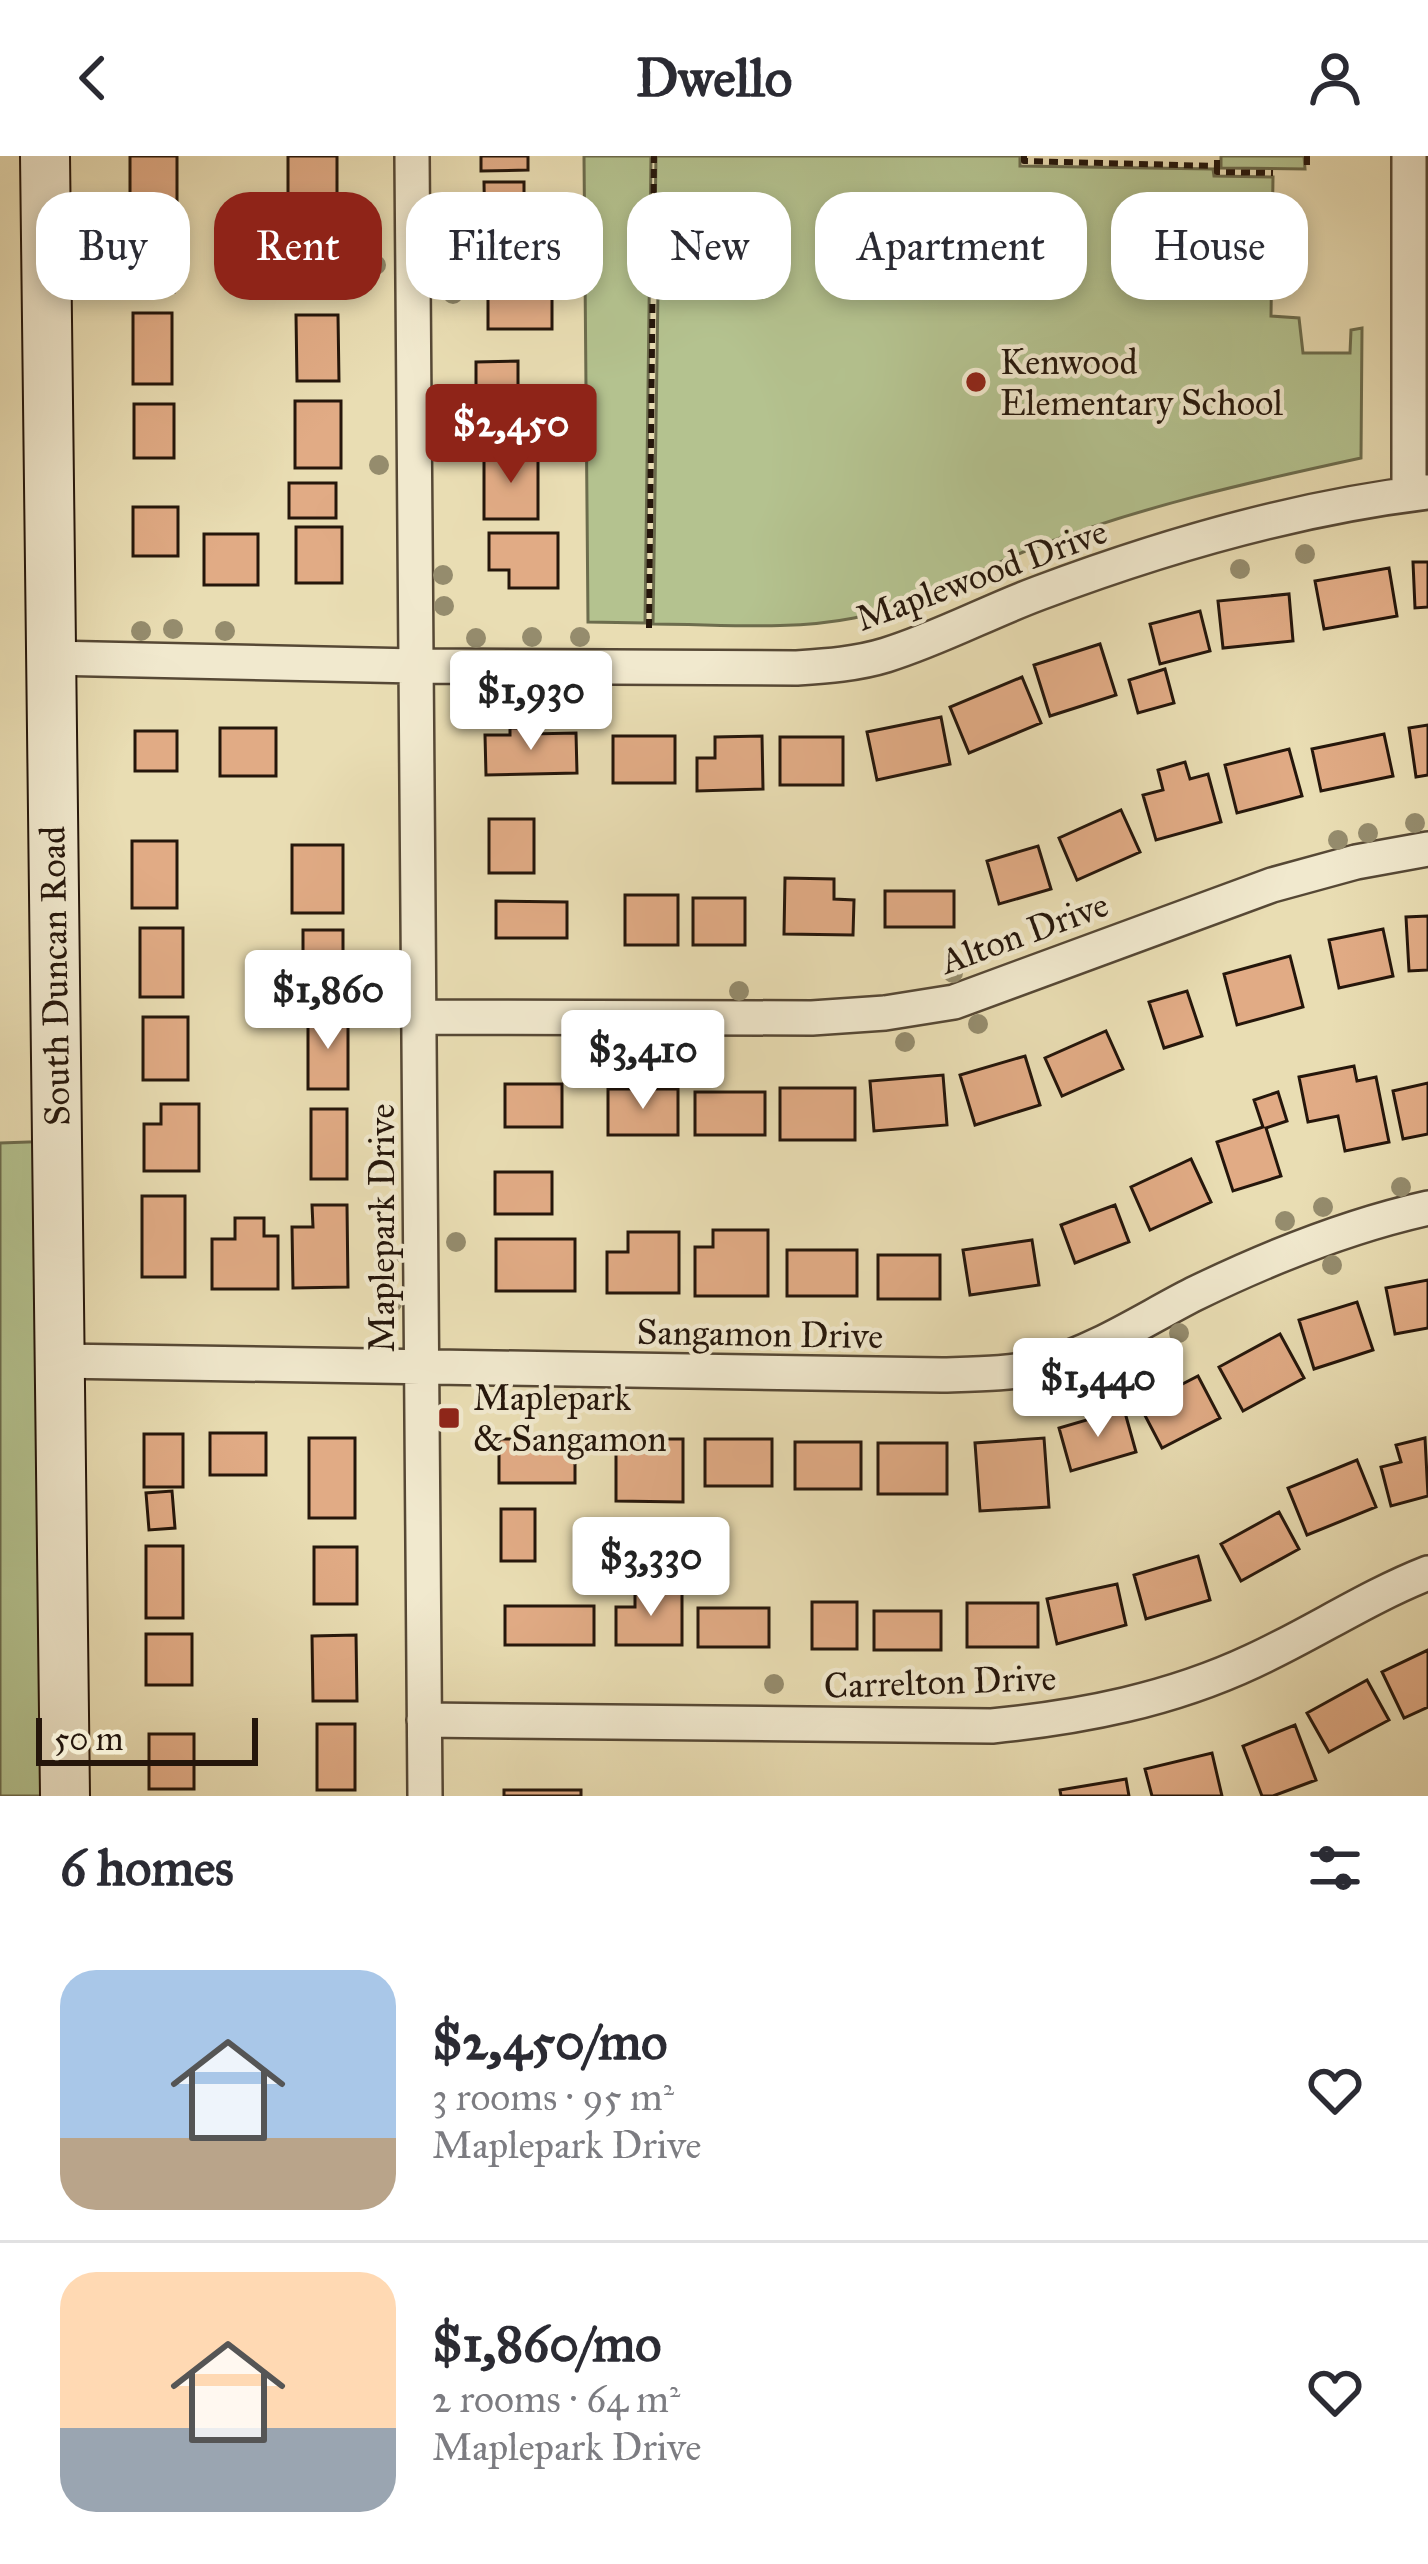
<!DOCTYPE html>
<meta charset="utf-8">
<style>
body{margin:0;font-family:"IM FELL Great Primer",serif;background:#f7f7f7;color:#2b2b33;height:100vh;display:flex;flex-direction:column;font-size:45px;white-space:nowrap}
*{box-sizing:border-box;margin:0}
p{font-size:39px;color:#7c7c81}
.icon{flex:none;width:66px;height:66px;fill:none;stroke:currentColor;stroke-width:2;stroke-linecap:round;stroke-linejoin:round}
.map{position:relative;height:1640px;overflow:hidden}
.details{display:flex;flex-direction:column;background:#fff;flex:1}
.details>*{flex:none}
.hud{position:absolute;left:36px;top:36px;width:1356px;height:108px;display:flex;gap:24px}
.scale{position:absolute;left:36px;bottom:30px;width:222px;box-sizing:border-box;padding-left:12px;border:6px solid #25160b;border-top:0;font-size:33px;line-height:42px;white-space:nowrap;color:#25160b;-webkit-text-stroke:9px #f1e9ce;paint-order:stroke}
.price{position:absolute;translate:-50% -102px;padding:0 27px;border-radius:12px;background:#fff;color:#222;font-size:39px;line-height:78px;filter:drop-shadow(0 3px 6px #0008)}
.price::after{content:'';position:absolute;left:50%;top:72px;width:36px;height:27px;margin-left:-18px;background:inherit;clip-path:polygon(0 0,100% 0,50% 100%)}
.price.active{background:#8f2418;color:#fff}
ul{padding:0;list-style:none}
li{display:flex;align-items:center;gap:36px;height:300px;padding:0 60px}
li+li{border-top:3px solid #e1e1e2}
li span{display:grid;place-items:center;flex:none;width:336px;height:240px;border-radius:36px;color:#555}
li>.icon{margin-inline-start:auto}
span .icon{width:144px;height:144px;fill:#fffc;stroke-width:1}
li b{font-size:51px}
h2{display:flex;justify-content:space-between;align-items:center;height:144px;padding:0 60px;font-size:51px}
.tag{padding:0 42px;border-radius:36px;background:#fff;box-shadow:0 6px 18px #0003;font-size:42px;line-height:108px}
.tag.active{background:#8f2418;color:#fff}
header{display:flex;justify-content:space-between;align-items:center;height:156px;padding:0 60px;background:#fff;font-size:54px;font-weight:800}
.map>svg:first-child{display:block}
.green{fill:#b4c28f;stroke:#6c6c4d;stroke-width:3}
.building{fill:#e1ab85;stroke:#25160b;stroke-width:3}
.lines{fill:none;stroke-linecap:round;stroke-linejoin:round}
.street-casing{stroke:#564835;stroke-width:38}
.secondary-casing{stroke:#25160b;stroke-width:52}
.path{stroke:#25160b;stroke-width:6;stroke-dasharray:9 6;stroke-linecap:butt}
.street{stroke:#f1e9ce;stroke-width:33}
.secondary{stroke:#f1e9ce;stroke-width:48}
.tree{fill:#958c6d}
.poi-dot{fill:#8f2418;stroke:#f1e9ce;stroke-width:4.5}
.labels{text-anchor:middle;stroke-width:9;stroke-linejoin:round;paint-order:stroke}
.poi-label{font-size:36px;fill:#25160b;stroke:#f1e9ce;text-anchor:start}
.street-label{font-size:36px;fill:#25160b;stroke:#f1e9ce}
</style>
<header><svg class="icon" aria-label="back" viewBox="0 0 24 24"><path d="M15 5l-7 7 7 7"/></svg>Dwello<svg class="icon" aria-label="person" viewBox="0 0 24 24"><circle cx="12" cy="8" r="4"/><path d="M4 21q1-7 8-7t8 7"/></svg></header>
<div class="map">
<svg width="1428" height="1640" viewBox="0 0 1428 1640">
<rect width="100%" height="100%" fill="#e9ddb3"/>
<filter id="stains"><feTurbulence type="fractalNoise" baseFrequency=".00167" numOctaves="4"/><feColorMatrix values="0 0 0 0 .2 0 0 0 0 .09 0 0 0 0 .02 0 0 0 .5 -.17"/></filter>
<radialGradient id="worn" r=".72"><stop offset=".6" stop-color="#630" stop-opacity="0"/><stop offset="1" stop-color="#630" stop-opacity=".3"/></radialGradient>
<path class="green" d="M584 0H651L645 467 588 466Z
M656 0H1020V10L1213 13 1214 20 1273 21 1271 160 1299 162 1303 197H1350L1351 174 1362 172 1361 302C1250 326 1139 351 1033 392 975 415 916 450 854 462 789 475 719 468 653 468L659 68 655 67Z
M1221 0H1304L1305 13 1221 12Z
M56 985 65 1640H0V987Z"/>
<path class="building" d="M130 0H177V49H130Z
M288 0H337V52H288Z
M481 0H528V14L481 15Z
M484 26H524V87H485Z
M132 69H174V136H132Z
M298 81H341V136H298Z
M488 107H552V173H488Z
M133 157H172V228H133Z
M296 159H338L339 225H297Z
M518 205V257L476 258V206Z
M295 245H341V312H295Z
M134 248H174V302H134Z
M484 296H538V363H484Z
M289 327H336V362H289Z
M133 351H178V400H133Z
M296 371H342V427H296Z
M489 377H558V432H509V414H489Z
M204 378H258V429H204Z
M1413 406H1428V451L1415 452Z
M1389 412 1397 460 1324 473 1315 425Z
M1289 438 1293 485 1223 492 1218 445Z
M1200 455 1210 495 1160 508 1150 468Z
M1100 488 1116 539 1050 560 1034 509Z
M1165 513 1174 547 1138 557 1129 524Z
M1022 521 1041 567 969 597 950 551Z
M941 561 950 608 877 624 867 576Z
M1428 569V619L1416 621 1409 572Z
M220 572H276V620H220Z
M510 572H530V578L576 577 577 617 486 619 485 579H510Z
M135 575H177V615H135Z
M1384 578 1393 620 1321 635 1312 593Z
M613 580H675V627H613Z
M762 580 763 633 697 635V602H715V581Z
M780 581H843V629H780Z
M1289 593 1302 640 1237 657 1225 609Z
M1185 606 1190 623 1208 618 1221 666 1156 684 1143 639 1163 634 1158 614Z
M1121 654 1140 696 1077 724 1059 682Z
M489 663H534V717H489Z
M132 685H177V752H132Z
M292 689H343V757H292Z
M1038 690 1051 733 999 748 987 705Z
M785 722 834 723V743L854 744 853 779 784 778Z
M885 735H954V771H885Z
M625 739H678V789H625Z
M693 742H745V789H693Z
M496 745 567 746V782H496Z
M1428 760V814L1409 815 1406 761Z
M140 772H183V841H140Z
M1383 773 1393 820 1339 832 1329 784Z
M303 774H343V844H303Z
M1290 800 1303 851 1237 869 1224 818Z
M1187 835 1202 880 1164 892 1149 846Z
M308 859H348V933H308Z
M143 861H188V924H143Z
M1106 875 1123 913 1062 940 1045 902Z
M1025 900 1040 949 975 969 960 919Z
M1354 910 1357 925 1376 921 1389 986 1345 995 1338 960 1308 966 1299 921Z
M943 919 947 969 874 975 870 925Z
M1428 927V978L1403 983 1393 935Z
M505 928H562V971H505Z
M780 932H855V984H780Z
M608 933H678V979H608Z
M695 936H765V979H695Z
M1278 936 1287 965 1266 972 1281 1020 1233 1035 1217 986 1263 971 1254 944Z
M161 948H199V1015H144V968H161Z
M311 953H347V1023H311Z
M1191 1003 1211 1046 1150 1074 1131 1031Z
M495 1016H552V1058H495Z
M142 1040H185V1121H142Z
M312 1049H347L348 1131 293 1132 292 1071H313Z
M1115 1049 1129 1086 1075 1107 1061 1069Z
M235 1062H264V1080H278V1133H212V1083H235Z
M713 1074H768V1140H695V1091H713Z
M628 1076H679V1137H607V1096H628Z
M496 1083H575V1135H496Z
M1032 1084 1039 1129 970 1139 963 1094Z
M787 1094H857V1140H787Z
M878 1099H940V1143H878Z
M1428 1124V1172L1395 1178 1386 1132Z
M1357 1146 1373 1194 1314 1213 1299 1164Z
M1280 1178 1304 1222 1243 1255 1219 1211Z
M1198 1220 1220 1262 1162 1292 1140 1250Z
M1124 1253 1136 1296 1071 1315 1059 1272Z
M210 1277H266V1319H210Z
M144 1278H183V1331H144Z
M309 1282H355V1362H309Z
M1044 1282 1049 1351 980 1355 975 1287Z
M1425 1282 1428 1340 1391 1350 1381 1311 1401 1306 1396 1289Z
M499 1283H575V1327H499Z
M616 1283H683V1346L616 1345Z
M705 1283H772V1330H705Z
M795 1286H861V1333H795Z
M878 1287H947V1338H878Z
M1357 1304 1376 1351 1307 1379 1288 1332Z
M172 1335 175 1372 149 1374 146 1337Z
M501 1353H535V1405H501Z
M1279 1356 1299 1393 1241 1425 1221 1388Z
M146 1390H183V1462H146Z
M314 1391H357V1448H314Z
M1198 1400 1210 1444 1146 1463 1134 1419Z
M1117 1428 1126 1469 1057 1488 1047 1443Z
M635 1434H682V1489H616V1451H635Z
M812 1446H857V1493H812Z
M967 1447H1038V1491H967Z
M505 1450H594V1489H505Z
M698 1452H769V1491H698Z
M874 1455H941V1494H874Z
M146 1478H192V1529H146Z
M356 1479 357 1545H313L312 1480Z
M1428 1494V1551L1404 1562 1382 1516Z
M1367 1524 1389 1564 1329 1596 1307 1557Z
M317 1568H355V1634H317Z
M1295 1569 1316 1624 1273 1640H1262L1243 1590Z
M149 1578H194V1633H149Z
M1212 1597 1222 1640H1152L1145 1613Z
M1126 1623 1129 1640H1061L1060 1634Z
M504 1634H581V1640H504Z"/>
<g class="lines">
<g class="street-casing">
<path id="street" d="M412 0 425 1640
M1409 0V338
M50 502 416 510 796 512C826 510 857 508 886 499 938 483 988 456 1039 437 1164 390 1295 352 1428 336
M419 861 812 862 885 857 954 846 1272 729 1356 706 1428 693
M59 1205 942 1219C976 1218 1011 1218 1044 1210 1097 1195 1145 1163 1194 1138 1268 1102 1347 1070 1428 1052
M424 1564 992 1570C1082 1561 1170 1544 1253 1505 1312 1478 1367 1441 1428 1417"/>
</g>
<g class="secondary-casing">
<path id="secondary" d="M45 0 65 1640"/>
</g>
<path class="path" d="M1024 0V5L1217 10V0
M1307 0V13
M1217 10V16L1273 17
M649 472 654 0"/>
<use href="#street" class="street"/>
<use href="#secondary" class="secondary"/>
</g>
<g class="tree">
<circle cx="452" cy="50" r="10"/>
<circle cx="376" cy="109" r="10"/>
<circle cx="453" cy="138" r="10"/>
<circle cx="379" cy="309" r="10"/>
<circle cx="1305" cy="398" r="10"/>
<circle cx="1240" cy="413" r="10"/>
<circle cx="443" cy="419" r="10"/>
<circle cx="444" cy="450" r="10"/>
<circle cx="173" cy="473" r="10"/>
<circle cx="141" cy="475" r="10"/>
<circle cx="225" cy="475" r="10"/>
<circle cx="532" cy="481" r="10"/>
<circle cx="580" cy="481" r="10"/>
<circle cx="476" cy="482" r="10"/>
<circle cx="1415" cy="667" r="10"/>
<circle cx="1368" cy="677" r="10"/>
<circle cx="1338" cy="684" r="10"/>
<circle cx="953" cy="817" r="10"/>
<circle cx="739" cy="835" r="10"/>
<circle cx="978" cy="868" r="10"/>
<circle cx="905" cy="886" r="10"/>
<circle cx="636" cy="889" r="10"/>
<circle cx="1401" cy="1031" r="10"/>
<circle cx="1323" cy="1051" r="10"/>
<circle cx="1285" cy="1065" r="10"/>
<circle cx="456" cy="1086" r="10"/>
<circle cx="391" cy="1099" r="10"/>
<circle cx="1332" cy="1109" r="10"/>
<circle cx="392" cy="1147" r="10"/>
<circle cx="1179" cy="1177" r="10"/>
<circle cx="1146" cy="1195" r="10"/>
<circle cx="774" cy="1528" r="10"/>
</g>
<g class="poi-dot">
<circle cx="976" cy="226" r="12"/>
<rect x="437" y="1250" width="24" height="24" rx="6"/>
</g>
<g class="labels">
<g class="poi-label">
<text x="1000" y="218">Kenwood<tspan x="1000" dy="41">Elementary School</tspan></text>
<text x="473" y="1254">Maplepark<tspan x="473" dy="41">&amp; Sangamon</tspan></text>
</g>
<g class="street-label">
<text transform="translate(981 418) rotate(-20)" y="13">Maplewood Drive</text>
<text transform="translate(1024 776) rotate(-20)" y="13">Alton Drive</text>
<text transform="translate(54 820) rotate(-91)" y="13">South Duncan Road</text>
<text transform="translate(381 1072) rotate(-90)" y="13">Maplepark Drive</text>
<text transform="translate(760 1177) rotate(1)" y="13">Sangamon Drive</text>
<text transform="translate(940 1525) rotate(-2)" y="13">Carrelton Drive</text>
</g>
</g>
<rect width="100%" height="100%" filter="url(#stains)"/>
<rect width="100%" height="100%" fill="url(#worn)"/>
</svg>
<div class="scale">50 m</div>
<b class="price active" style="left:511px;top:330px">$2,450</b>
<b class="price" style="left:531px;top:597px">$1,930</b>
<b class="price" style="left:328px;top:896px">$1,860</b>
<b class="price" style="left:643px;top:956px">$3,410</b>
<b class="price" style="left:1098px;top:1284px">$1,440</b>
<b class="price" style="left:651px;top:1463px">$3,330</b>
<div class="hud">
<a class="tag">Buy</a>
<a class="tag active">Rent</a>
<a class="tag">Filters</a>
<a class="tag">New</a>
<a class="tag">Apartment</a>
<a class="tag">House</a>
</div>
</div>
<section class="details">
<h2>6 homes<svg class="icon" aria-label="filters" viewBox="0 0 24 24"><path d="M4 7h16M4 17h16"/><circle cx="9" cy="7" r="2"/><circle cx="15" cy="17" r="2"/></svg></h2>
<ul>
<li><span style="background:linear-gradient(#a9c7e8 70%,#b9a48a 0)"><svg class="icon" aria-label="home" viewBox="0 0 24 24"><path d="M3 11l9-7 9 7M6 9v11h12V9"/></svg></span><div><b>$2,450/mo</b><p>3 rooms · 95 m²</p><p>Maplepark Drive</p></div><svg class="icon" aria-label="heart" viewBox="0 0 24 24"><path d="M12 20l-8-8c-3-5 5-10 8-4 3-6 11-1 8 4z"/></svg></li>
<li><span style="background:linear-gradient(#ffd9b3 65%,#9aa5b1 0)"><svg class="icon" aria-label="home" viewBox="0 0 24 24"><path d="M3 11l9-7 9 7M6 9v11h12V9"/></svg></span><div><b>$1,860/mo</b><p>2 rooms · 64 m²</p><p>Maplepark Drive</p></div><svg class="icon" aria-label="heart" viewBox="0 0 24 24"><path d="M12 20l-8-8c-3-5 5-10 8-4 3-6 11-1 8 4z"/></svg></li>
</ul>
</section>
